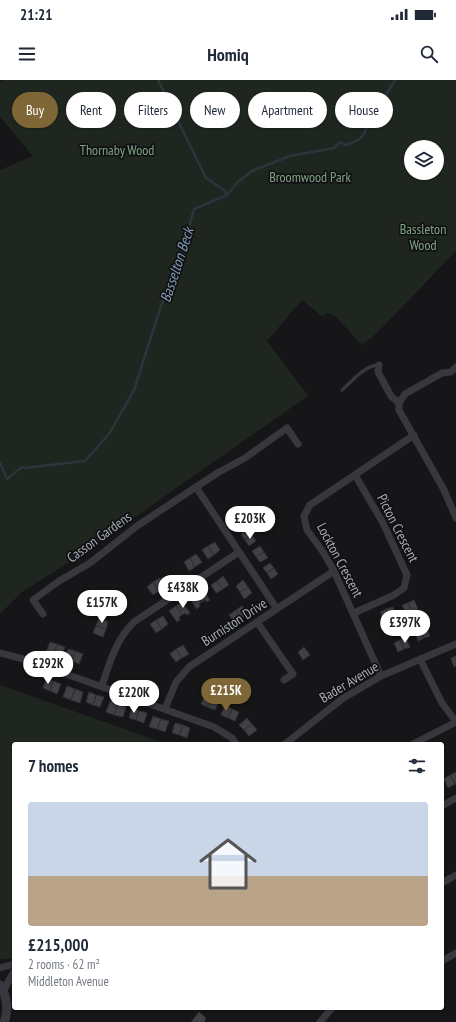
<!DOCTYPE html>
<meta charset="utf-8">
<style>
body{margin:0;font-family:"PT Sans Narrow",sans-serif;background:#f2f2f3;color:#1f2937;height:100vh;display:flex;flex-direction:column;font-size:15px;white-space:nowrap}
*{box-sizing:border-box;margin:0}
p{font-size:13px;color:#747a83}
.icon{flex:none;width:22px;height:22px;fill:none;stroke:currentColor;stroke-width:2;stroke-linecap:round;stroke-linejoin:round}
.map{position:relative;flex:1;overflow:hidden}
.panel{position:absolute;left:12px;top:662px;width:432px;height:268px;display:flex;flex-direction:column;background:#fff;border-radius:4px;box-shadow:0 1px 3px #0004}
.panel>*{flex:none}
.top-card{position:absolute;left:12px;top:12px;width:432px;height:36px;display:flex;gap:8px}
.fabs{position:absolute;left:404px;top:60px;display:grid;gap:8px}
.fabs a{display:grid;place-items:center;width:40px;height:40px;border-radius:50%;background:#fff;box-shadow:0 1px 3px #0004;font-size:20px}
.price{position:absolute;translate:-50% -34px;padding:0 9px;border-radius:14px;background:#fff;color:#222;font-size:13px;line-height:26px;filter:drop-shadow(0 1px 2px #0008)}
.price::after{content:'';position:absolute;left:50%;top:24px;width:12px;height:9px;margin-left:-6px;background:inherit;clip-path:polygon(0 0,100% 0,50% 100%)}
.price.selected{background:#7e6636;color:#fff}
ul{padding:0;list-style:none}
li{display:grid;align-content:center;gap:8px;height:212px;padding:0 16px}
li+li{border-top:1px solid #e0e1e3}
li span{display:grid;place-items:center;height:124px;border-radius:4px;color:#555}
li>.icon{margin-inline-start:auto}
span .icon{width:72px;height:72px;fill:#fffc;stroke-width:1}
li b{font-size:17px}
h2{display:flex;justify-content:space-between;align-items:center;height:48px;padding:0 16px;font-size:17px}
.tag{padding:0 14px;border-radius:18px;background:#fff;box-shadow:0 1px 3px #0004;font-size:14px;line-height:36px}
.tag.selected{background:#7e6636;color:#fff}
.status{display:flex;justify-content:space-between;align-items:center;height:28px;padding:0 20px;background:#fff;direction:ltr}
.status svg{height:11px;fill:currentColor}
header{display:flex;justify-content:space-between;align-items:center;height:52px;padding:0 16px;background:#fff;font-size:18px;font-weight:800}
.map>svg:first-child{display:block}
.green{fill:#1e261f;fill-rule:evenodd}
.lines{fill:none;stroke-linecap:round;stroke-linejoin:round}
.stream{stroke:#2c353c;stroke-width:2.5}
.building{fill:#404145;stroke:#303034}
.service{stroke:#37383d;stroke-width:3.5}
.minor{stroke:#37383d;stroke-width:7}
.tertiary{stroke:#37383d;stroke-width:9}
.labels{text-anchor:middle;stroke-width:3.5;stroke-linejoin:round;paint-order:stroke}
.park-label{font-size:14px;fill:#7fa381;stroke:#111113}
.street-label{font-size:14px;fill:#a8adb8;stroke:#111113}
.water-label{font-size:15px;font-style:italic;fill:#7f9bb3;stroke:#111113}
</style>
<div class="status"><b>21:21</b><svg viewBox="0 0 49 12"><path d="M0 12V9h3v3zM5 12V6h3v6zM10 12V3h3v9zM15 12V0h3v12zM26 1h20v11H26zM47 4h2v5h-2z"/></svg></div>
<header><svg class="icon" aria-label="menu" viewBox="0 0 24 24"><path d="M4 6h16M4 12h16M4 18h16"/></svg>Homiq<svg class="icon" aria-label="search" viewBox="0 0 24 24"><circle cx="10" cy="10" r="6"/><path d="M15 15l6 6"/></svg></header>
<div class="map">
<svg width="456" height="942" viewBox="0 0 456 942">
<rect width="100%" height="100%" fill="#161618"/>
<path class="green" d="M3 0H456V171L377 253 362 265 334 235 326 233 323 237 302 220 267 261 308 316 82 474 22 512 0 534V90L33 76 0 37V2ZM411 67H437V93H411Z
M0 605 167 664H14V879H0Z"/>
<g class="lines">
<path class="stream" d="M158 0 206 98 224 110 227 115
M0 383 7 399 22 387 24 388 85 381 109 354 134 310 160 229 181 177 194 129 227 115 238 102 252 91 290 76 334 68 340 62 346 65C362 60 364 57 369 40L387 30 386 15 395 0"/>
</g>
<path class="building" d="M249 449 252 455 245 460 241 454Z
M252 455 256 461 249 466 245 460Z
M215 462 220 470 214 475 208 466Z
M208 466 214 475 208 479 202 470Z
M260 466 264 472 256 477 252 471Z
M264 472 268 478 260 482 256 477Z
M196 474 202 482 195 487 190 478Z
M190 478 195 487 189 491 184 482Z
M270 483 274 488 267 493 263 488Z
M274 488 278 494 271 499 267 493Z
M223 496 229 505 223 509 217 501Z
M160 498 166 507 159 511 153 502Z
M243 500 248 507 240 512 236 506Z
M217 501 223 509 216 513 211 505Z
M153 502 159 511 153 515 147 507Z
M248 507 252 513 244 519 240 512Z
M203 509 210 520 207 522 205 520 202 522 196 513Z
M196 513 202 522 199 524 200 526 197 529 189 518Z
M414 520 418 529 412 532 408 523Z
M182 522 190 533 187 535 185 533 182 535 176 526Z
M408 523 412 532 406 534 402 525Z
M176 526 182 535 179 537 180 540 177 542 169 531Z
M242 526 248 534 241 539 236 530Z
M393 527 396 536 390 538 386 529Z
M386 529 390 538 384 541 380 532Z
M236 530 241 539 235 543 229 535Z
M163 536 168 544 162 549 156 540Z
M99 538 108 542 106 549 96 546Z
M156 540 162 549 156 553 150 544Z
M96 546 106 549 103 557 93 553Z
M426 547 430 556 424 558 420 549Z
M420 549 424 558 418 561 414 552Z
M406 558 410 567 404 569 400 560Z
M400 560 404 569 398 572 394 563Z
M50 562 57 564 54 574 46 572Z
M57 564 65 567 61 577 54 574Z
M183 565 189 574 182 578 176 569Z
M304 567 310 575 303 580 298 572Z
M68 569 75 571 72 581 65 579Z
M176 569 182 578 176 582 170 574Z
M75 571 83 574 79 584 72 581Z
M456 576V586L454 587 451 578Z
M46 599 53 601 50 611 43 608Z
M53 601 61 604 57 614 50 611Z
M67 606 75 609 71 620 63 617Z
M75 609 83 612 80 623 71 620Z
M89 612 96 615 93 625 86 622Z
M205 614 212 618 207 627 201 624Z
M96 615 104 617 100 627 93 625Z
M212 618 219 621 215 630 207 627Z
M110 621 118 624 114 635 106 632Z
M118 624 126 627 123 637 114 635Z
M225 625 232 629 228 638 221 635Z
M132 628 139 631 136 640 129 638Z
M232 629 239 632 235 641 228 638Z
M139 631 147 633 144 643 136 640Z
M153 636 161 639 157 649 149 647Z
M247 638 252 644 244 650 239 645Z
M161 639 169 641 165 652 157 649Z
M175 643 183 645 179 655 172 653Z
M252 644 257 650 249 656 244 650Z
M183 645 190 648 187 658 179 655Z
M456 692V704H455L450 695Z
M450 695 455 704 448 708 444 699Z
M199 932 206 938 204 942H191Z"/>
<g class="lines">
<path class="service" d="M342 310C352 301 365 285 379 285"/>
<path class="minor" d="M379 285 378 292 391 316 399 323
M456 287 451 292 442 293 405 314 399 323V330L444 410 456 438
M277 529 196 407 219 392 245 378 287 348 298 364
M354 533 394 515 404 508 407 495 383 443 355 395
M43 534 33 520 59 501 90 483 137 446 196 407
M257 542 293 594 284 600
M0 573 27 580 214 647 232 658 236 664
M420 579 442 623 456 642
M381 596 334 491 323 472 307 450 304 436 310 425 414 355
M102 606C109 584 116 559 134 542L239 472
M165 629 176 602 189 587 334 491
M285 664 342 619 381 596 456 564
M413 664 456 642
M442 726 456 718
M442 803 456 795
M442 881 456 873
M0 888 14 884
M4 910 14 891
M320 942 332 928"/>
<path class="tertiary" d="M0 905C7 916 9 930 4 942"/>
</g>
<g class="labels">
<g class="park-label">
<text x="117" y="75">Thornaby Wood</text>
<text x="310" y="102">Broomwood Park</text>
<text x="423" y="154">Bassleton<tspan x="423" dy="16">Wood</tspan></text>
</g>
<g class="street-label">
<text transform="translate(398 448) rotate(63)" y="5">Picton Crescent</text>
<text transform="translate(99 457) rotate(-36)" y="5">Casson Gardens</text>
<text transform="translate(340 480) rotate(62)" y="5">Lockton Crescent</text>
<text transform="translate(234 542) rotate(-33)" y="5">Burniston Drive</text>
<text transform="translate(349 602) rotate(-31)" y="5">Bader Avenue</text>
</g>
<g class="water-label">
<text transform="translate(177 185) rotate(-72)" y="5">Basselton Beck</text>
</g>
</g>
</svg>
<div class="fabs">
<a><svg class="icon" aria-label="layers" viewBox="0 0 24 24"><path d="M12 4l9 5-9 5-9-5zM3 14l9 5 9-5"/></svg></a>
</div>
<b class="price" style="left:250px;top:460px">£203K</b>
<b class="price" style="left:183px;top:529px">£438K</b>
<b class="price" style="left:102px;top:544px">£157K</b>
<b class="price" style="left:405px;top:564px">£397K</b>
<b class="price" style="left:48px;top:605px">£292K</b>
<b class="price selected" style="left:226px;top:632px">£215K</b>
<b class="price" style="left:134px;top:634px">£220K</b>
<div class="top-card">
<a class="tag selected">Buy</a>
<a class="tag">Rent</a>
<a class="tag">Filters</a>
<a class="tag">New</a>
<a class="tag">Apartment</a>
<a class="tag">House</a>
</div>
<section class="panel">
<h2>7 homes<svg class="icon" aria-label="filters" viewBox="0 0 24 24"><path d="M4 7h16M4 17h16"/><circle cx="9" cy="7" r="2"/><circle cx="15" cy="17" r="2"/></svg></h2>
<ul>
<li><span style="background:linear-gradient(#c9d6e8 60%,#b9a48a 0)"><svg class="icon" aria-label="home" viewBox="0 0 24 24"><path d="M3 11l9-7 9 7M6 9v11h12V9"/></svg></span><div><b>£215,000</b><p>2 rooms · 62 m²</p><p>Middleton Avenue</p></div></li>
</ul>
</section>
</div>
